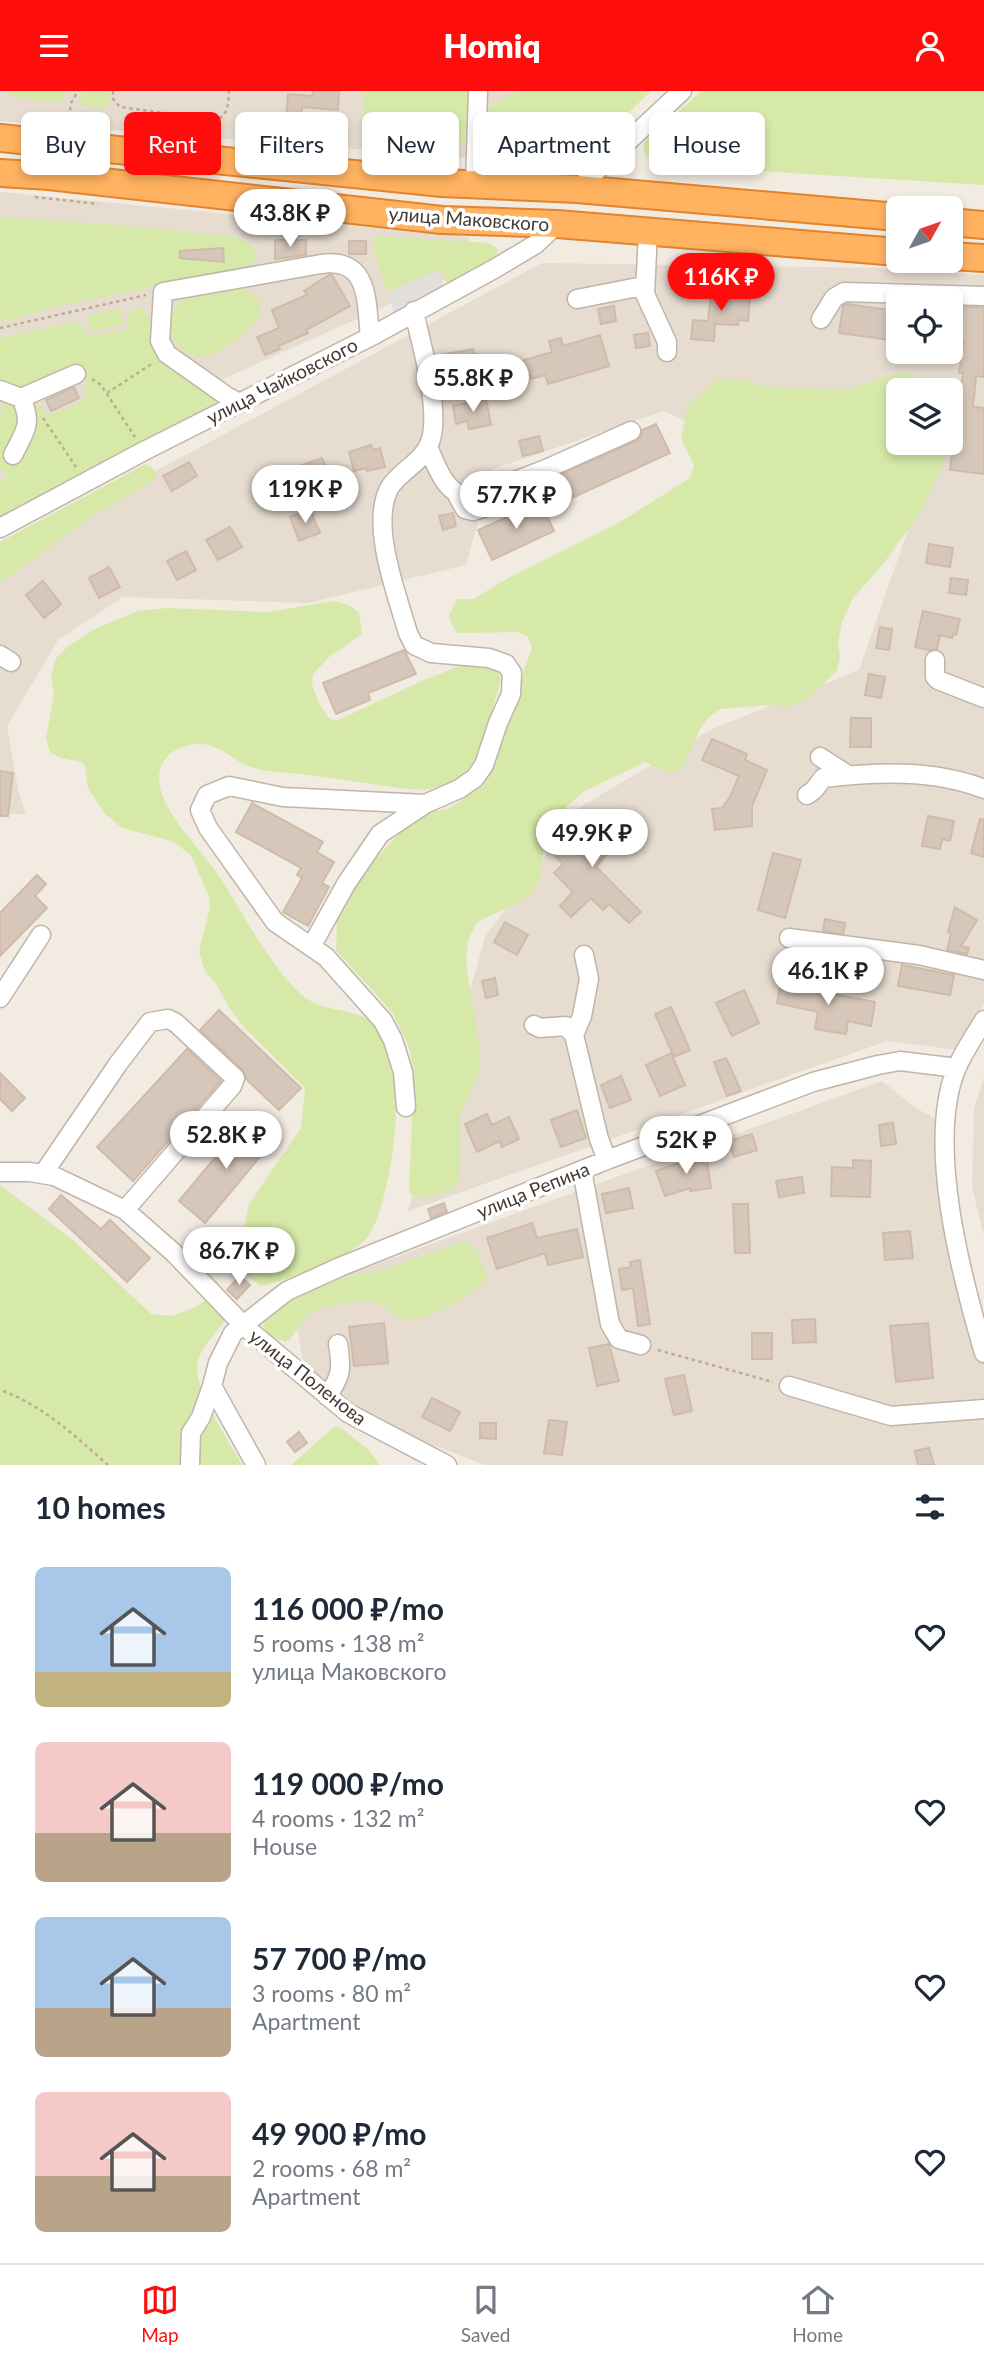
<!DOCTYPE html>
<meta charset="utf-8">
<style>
body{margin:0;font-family:Lato,sans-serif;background:#f2f2f3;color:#1f2937;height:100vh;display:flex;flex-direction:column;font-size:26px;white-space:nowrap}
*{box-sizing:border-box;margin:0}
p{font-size:23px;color:#747a83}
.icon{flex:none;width:38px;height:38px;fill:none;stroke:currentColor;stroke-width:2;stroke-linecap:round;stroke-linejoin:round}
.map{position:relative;height:1374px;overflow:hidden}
.panel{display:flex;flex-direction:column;background:#fff;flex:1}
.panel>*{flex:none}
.top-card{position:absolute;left:21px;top:21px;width:943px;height:63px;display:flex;gap:14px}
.needle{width:46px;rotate:50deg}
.controls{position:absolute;left:886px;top:105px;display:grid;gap:14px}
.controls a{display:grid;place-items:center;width:77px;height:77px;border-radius:10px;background:#fff;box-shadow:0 4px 10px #0003;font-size:35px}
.price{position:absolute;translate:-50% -60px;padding:0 16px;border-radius:24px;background:#fff;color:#222;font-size:23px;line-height:46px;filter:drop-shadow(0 2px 4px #0008)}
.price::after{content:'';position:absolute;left:50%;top:42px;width:21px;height:16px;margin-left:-10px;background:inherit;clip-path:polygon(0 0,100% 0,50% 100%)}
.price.on{background:#ff0c0d;color:#fff}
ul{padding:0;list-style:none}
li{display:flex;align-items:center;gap:21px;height:175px;padding:0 35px}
li span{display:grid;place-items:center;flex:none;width:196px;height:140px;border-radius:10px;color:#555}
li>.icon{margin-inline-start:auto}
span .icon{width:84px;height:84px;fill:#fffc;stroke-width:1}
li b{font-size:30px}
h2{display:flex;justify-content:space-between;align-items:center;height:84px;padding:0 35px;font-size:30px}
.tag{padding:0 24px;border-radius:10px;background:#fff;box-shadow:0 4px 10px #0003;font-size:24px;line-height:63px}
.tag.on{background:#ff0c0d;color:#fff}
header{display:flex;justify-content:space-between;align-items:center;height:91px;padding:0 35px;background:#ff0c0d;color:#fff;font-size:32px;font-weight:800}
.tabs{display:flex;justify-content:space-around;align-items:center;height:98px;border-top:2px solid #e0e1e3;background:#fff;font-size:19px;color:#747a83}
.tabs a{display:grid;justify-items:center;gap:4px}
.tabs .on{color:#ff0c0d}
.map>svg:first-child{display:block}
.residential{fill:#e6dcd0;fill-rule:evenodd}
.green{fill:#d6e9a8}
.parking{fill:#e2dedb}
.building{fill:#d7c7ba;stroke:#cfbbaa;stroke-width:2}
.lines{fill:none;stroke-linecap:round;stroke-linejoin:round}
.minor-casing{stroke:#c1b4a8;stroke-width:21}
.highway-casing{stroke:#e3832b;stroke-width:30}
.path{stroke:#c0aa95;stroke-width:2.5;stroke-dasharray:3.5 3.5;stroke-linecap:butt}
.minor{stroke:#fff;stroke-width:18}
.highway{stroke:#ffb260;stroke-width:26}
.labels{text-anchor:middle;stroke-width:7;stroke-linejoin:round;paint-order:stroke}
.street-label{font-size:19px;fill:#443a33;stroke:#fff}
</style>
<header><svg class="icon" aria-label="menu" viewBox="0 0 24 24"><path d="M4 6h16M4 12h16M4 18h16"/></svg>Homiq<svg class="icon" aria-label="person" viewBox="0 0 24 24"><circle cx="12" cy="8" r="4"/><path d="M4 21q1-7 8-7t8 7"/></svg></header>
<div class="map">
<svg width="984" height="1374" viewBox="0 0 984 1374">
<rect width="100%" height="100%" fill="#f2ebe2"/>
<path class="residential" d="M0 0H641L556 74 0 30Z
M0 101 469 146 471 177 6 385 0 390Z
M542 172 878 177 984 184V912L958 959 887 950 408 1120 485 846 582 715 710 639 859 579 909 436 664 320 493 378 466 474 308 512 123 506 58 549 7 635 18 698 26 723H0V464ZM898 208H950V261H898ZM898 299H950V352H898Z
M984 986V1145L972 1096 974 1018Z
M882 990 916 1017 941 1031 984 1265V1374H485L376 1332 304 1275 296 1232 340 1186Z"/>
<path class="green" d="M5 0H69L60 11 53 12 11 5Z
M83 0H110V14L100 18 81 14 78 9Z
M364 0H472L470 46 463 53 457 54 392 52 364 26Z
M516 0H651L588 61C565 73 539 68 514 67 502 54 482 42 486 21L496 12Z
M701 0H984V94L680 75C666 73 651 73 643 60L644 52Z
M0 126 117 134 235 146C254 154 266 163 246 179L71 212 0 231Z
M379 145 489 152 498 158 495 169 451 193H448L439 178 390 200 385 195 373 153 375 148Z
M241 196 259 209C261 217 261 223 256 230 249 241 213 267 200 266 187 266 177 253 170 243L173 221 189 201Z
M120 217 124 233 91 241 87 225Z
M137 217C151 219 151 236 152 248L217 308 213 316 0 426V391L8 384 0 378V322L4 309H36L47 323H50C76 313 95 312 82 280L16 298 0 294V247L76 231 81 234 87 244 90 245 126 239 129 236 128 223Z
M899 281 926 288 939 299H898V352H948L942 375 922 419 884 472 853 507 842 531 838 553 840 565 837 580 808 608 790 616 766 614 721 618 709 626 700 638 684 674 675 681 665 680 645 671 583 701 566 716 544 753 540 787 533 800 523 809 483 828 475 834 468 850 466 869 468 885 481 965 479 980 460 1025 459 1087 453 1098C439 1102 421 1112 409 1102L414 980 408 953 392 921 336 859 337 828 353 794 401 740 431 721 448 718 484 694 493 677 503 637 532 557 528 546 518 541 457 542 451 532 449 524 457 508H474L508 487 620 431 690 387 694 374 681 348 687 316 717 289 739 288 772 297 850 298Z
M146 373 156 380V388L90 427 0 492V451Z
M333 510 349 514 359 522 362 543 330 565 313 583 312 594 319 612 329 627 336 630 422 590 474 569 491 573 498 581 501 589C496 606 479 668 468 678 457 688 444 695 429 698 413 700 395 696 379 694 353 690 327 687 301 683 285 681 266 681 251 676 233 670 220 653 200 653 180 653 158 665 159 688 160 720 197 753 214 778 239 813 274 886 309 909 329 922 360 916 376 936 392 955 396 992 396 1017 397 1046 385 1124 367 1147 353 1164 284 1191 261 1195L251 1188 238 1169 249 1113 301 1037 305 997 243 935 230 918 216 893 205 880 199 861 210 816 209 806 191 764 172 750 122 737 105 723 88 697 85 675 82 671 60 667 50 661 46 647 54 603 51 585 56 567 67 556 95 538 138 520 168 517 269 521Z
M0 1094 74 1150 151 1223 172 1225 196 1216 208 1207 226 1228C217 1241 203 1254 198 1269 191 1296 229 1349 242 1374H0Z
M466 1150 477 1159 487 1187C474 1205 423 1234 401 1227 392 1223 384 1212 373 1211 360 1210 332 1215 319 1218 302 1223 299 1242 286 1251L271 1246 263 1236 265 1227 294 1205 347 1186 382 1179Z
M335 1335 340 1336 368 1358 380 1374H291Z"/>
<path class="parking" d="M438 180 444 199 394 225 390 201Z"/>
<path class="building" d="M313 0H339L338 19 302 16 299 39 321 42 319 54 280 49 284 28H286L288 3 312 5Z
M329 34 341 36 337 55 326 52Z
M275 149H306V164L275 168Z
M349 150H366V163H349Z
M223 157 224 171 180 167V160Z
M329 184H332L350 215 306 239 308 242 278 255 280 258 265 264 257 246 279 237 272 219 307 204 304 200Z
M712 194 734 196V206L750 208 748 230 739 229 738 234 715 233 714 250 691 248 693 229 708 230Z
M846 213 898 220V250L839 242 843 215Z
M614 215 616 230 601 233 598 218Z
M964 216H984V286L976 285 973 316 984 317V383L950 379 963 282H959L964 251 958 250Z
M648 242 650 255 636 257 634 244Z
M600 244 609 275 548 293 545 284 531 288 530 284 514 288 511 273 552 261 549 250 561 247 563 255Z
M473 258 475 263H478L479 283 446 290 441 264Z
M74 296 79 307 51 320 46 309Z
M486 308 491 334 469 338 467 330 456 333 453 315Z
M656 333 670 362 561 412 553 394 555 386 636 350 641 346 642 339Z
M539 345 543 360 523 365 519 350Z
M371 354 373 359 380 357 385 376 367 380V377L354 380 349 361Z
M322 367 330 386 269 410 260 389Z
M189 371 197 385 172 400 163 385Z
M541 411 554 440 492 469 478 439Z
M310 418 320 442 299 450 290 426Z
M453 422 456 435 443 439 439 425Z
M230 436 242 456 218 469 206 449Z
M929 453 953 457 950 476 926 472Z
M186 460 196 479 177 489 167 470Z
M109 476 120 496 99 507 89 487Z
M951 487 968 489 966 504 949 502Z
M43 490 61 513 44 527 26 504Z
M923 520 960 528 956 544 953 543 952 547 940 544 937 558 929 559 915 556Z
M880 536 892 538 889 559 876 557Z
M404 559 416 583 368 602 370 609 336 623 323 592Z
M869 583 885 586 881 607 865 604Z
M851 627H871V656H850Z
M712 648 747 663 745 669 767 679 752 715V735L715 739 712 718 722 717 730 706 739 685 702 669Z
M0 680 13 682 8 725H0Z
M252 712 323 751 317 761 334 771 322 792 329 796 308 835 283 821 302 787 297 784 301 777 236 741Z
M596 719 624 742 596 776 641 821 629 832 609 813 603 819 591 807 571 826 560 815 573 801 554 782 563 773 552 761 566 749 569 752Z
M928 725 954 730 950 750 942 748 940 758 922 755Z
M980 728 984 729V766L971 762Z
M773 762 801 769 785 827 758 819Z
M37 784 46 793 35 805 47 817 0 865V822Z
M955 816 977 829 961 855 969 857 967 863 947 859 951 843 948 841Z
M825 828 845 832 843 843 823 840Z
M505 831 528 844 517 864 494 851Z
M902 874 954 884 950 904 898 895Z
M495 887 498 904 486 907 482 890Z
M781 891 805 896V898L875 911 871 935 848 930 846 943 815 938 818 921 777 912Z
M744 899 759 932 732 945 716 912Z
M671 916 690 959 674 966 655 923Z
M219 919 301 997 279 1019 246 988 243 979 200 939Z
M187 958 221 990 133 1090 97 1056Z
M671 962 685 994 660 1005 646 974Z
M726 967 741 1000 727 1005 714 971Z
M0 982 25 1007 12 1020 0 1008Z
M621 985 631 1009 610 1017 601 994Z
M577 1019 586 1047 561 1056 551 1029Z
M487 1023 492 1034 509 1026 519 1048 502 1056 500 1050 477 1061 465 1033Z
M248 1027 274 1049 205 1132 179 1110Z
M893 1032 896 1053 881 1055 879 1034Z
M752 1043 757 1059 734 1066 729 1050Z
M706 1063 711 1097 690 1100V1097L665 1105 656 1080 685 1070V1066Z
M853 1069 871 1070 870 1106 831 1105 832 1076 853 1077Z
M802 1086 804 1102 779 1106 776 1090Z
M629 1097 633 1117 606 1122 602 1103Z
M61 1104 101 1138 110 1129 150 1167 127 1191 49 1118Z
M444 1112 447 1121 431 1127 428 1118Z
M733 1113H748L750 1162H735Z
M532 1132 537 1147 577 1138 583 1166 548 1174 545 1162 497 1178 487 1147Z
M910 1140 913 1167 885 1169 883 1142Z
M640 1169 650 1233 638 1235 633 1197 622 1199 619 1178 631 1176 630 1171Z
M240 1185 250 1194 237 1208 227 1199Z
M815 1228 816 1251 793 1252 792 1229Z
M384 1232 388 1272 354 1275 349 1236Z
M928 1232 933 1287 896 1291 890 1235Z
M752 1242H772V1268H752Z
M609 1253 619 1290 597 1295 589 1257Z
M684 1284 692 1320 674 1324 665 1288Z
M432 1307 460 1321 450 1340 422 1326Z
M549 1329 567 1331 562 1364 544 1362Z
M480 1332H496V1348L480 1347Z
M299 1341 307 1352 295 1361 287 1351Z
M929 1357 934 1374H918L915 1360Z"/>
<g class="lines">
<g class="minor-casing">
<path id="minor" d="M475 94 478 0
M577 98 682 0
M648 141 645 203 667 251V261
M577 208 643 195
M821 228 834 207 844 201 984 205
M0 299 21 307 76 283
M240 312 228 306 167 263 160 250 163 201 321 173C371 166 366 213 370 246
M428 356C437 376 445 404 471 407L546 378 631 340
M13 364C25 340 33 333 21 307
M456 402 465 418 473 420 534 402 540 397 546 378
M0 437 144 360 370 246 494 178 536 153 557 133
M0 564 11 571
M935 569V586L938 589 984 607
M820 666 848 684
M807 704 814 699 823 687C876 681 934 678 984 698
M789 847 919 864 984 879
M311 856 346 793 380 743 425 713
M584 864 589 888 582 925 574 944 599 1048 607 1069
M0 907 41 844
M984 929C975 944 964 960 957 976 925 1051 962 1187 984 1262
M534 934 540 937 566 935 574 944
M406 1016 403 981 393 949 383 930 326 866 275 831 208 737 200 719 207 704 229 695 283 706 425 713 459 698 475 687 484 674 498 632 511 603 512 582 506 573 489 567 431 562 414 554 408 542C397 504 369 432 390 396 402 378 425 370 431 348 440 315 421 254 414 220
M582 1079 610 1233 619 1248 641 1254
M0 1081H30L54 1085 125 1119 174 1162 244 1235 348 1322 447 1374
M43 1083 118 973 150 931 168 928 176 932 235 987 232 995 125 1119
M789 1295 891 1325 984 1318
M327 1305C342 1285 342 1277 338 1253
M190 1374 191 1342 201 1326 212 1295
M256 1374 212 1295 218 1272 233 1242 287 1200 342 1175 607 1069 813 991 878 974 900 970 957 977"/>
</g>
<g class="highway-casing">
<path id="highway" d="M0 47 442 92 577 98 898 126
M0 82 49 85 442 129 557 133 898 161
M950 131 984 134
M950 165 984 167"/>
</g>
<path class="path" d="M113 0V8L120 16 215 29C229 25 228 13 229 0
M68 33 71 12 78 0
M35 106 98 113
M906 107 948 110
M910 176 935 178
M0 237 146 204
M92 288 101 294 135 346
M107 302 153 272
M43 327 76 376
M658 1259 773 1291
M3 1300C45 1316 75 1345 108 1374"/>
<use href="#minor" class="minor"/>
<use href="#highway" class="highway"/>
</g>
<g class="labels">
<g class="street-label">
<text transform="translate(469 128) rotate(4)" y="7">улица Маковского</text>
<text transform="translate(282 290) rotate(-27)" y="7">улица Чайковского</text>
<text transform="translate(533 1099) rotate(-22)" y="7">улица Репина</text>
<text transform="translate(308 1286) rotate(38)" y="7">улица Поленова</text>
</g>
</g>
</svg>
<div class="controls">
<a><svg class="needle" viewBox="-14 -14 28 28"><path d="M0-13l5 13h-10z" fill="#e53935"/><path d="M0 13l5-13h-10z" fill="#747a83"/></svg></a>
<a><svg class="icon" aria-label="locate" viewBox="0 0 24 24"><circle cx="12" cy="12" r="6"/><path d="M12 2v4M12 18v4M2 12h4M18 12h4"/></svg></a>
<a><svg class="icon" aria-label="layers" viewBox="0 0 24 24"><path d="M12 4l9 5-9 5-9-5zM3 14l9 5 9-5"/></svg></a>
</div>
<b class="price" style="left:290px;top:158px">43.8K ₽</b>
<b class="price on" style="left:721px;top:222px">116K ₽</b>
<b class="price" style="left:473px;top:323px">55.8K ₽</b>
<b class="price" style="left:305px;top:434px">119K ₽</b>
<b class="price" style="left:516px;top:440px">57.7K ₽</b>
<b class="price" style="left:592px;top:778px">49.9K ₽</b>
<b class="price" style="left:828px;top:916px">46.1K ₽</b>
<b class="price" style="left:226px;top:1080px">52.8K ₽</b>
<b class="price" style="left:686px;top:1085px">52K ₽</b>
<b class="price" style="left:239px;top:1196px">86.7K ₽</b>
<div class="top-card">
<a class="tag">Buy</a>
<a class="tag on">Rent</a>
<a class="tag">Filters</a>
<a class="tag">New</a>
<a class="tag">Apartment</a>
<a class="tag">House</a>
</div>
</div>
<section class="panel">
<h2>10 homes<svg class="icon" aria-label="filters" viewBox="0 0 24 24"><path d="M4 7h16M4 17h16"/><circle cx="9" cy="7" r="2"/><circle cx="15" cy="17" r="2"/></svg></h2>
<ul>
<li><span style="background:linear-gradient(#a9c7e8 75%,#c2b280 0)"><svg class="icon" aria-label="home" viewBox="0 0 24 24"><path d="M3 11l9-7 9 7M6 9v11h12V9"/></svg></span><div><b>116 000 ₽/mo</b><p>5 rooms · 138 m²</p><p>улица Маковского</p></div><svg class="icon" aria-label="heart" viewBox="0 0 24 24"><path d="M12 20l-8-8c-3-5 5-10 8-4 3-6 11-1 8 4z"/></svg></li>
<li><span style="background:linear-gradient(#f6c9c9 65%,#b9a48a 0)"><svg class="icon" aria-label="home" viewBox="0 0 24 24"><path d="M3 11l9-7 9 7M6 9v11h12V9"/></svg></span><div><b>119 000 ₽/mo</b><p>4 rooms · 132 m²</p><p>House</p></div><svg class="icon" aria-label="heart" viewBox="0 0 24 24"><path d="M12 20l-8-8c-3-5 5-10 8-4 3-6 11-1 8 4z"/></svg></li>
<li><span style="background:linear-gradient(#a9c7e8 65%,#b9a48a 0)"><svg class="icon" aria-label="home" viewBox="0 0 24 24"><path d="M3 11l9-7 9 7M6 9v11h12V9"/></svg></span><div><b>57 700 ₽/mo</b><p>3 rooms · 80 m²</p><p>Apartment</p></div><svg class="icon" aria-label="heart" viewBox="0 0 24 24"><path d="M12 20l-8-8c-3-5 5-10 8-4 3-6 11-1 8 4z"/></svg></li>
<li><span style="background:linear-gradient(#f6c9c9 60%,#b9a48a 0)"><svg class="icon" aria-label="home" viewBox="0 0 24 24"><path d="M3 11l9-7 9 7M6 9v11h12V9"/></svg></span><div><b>49 900 ₽/mo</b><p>2 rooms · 68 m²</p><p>Apartment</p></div><svg class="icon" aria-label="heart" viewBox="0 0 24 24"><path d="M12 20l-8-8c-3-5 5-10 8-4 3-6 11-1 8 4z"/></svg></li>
</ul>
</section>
<nav class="tabs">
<a class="on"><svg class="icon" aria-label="map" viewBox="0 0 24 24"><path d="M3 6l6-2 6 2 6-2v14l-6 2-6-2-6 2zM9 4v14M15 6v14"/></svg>Map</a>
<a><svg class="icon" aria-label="saved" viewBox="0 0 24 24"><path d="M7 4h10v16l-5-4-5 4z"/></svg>Saved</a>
<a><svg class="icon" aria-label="home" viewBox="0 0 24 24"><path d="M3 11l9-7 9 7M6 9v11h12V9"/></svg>Home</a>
</nav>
